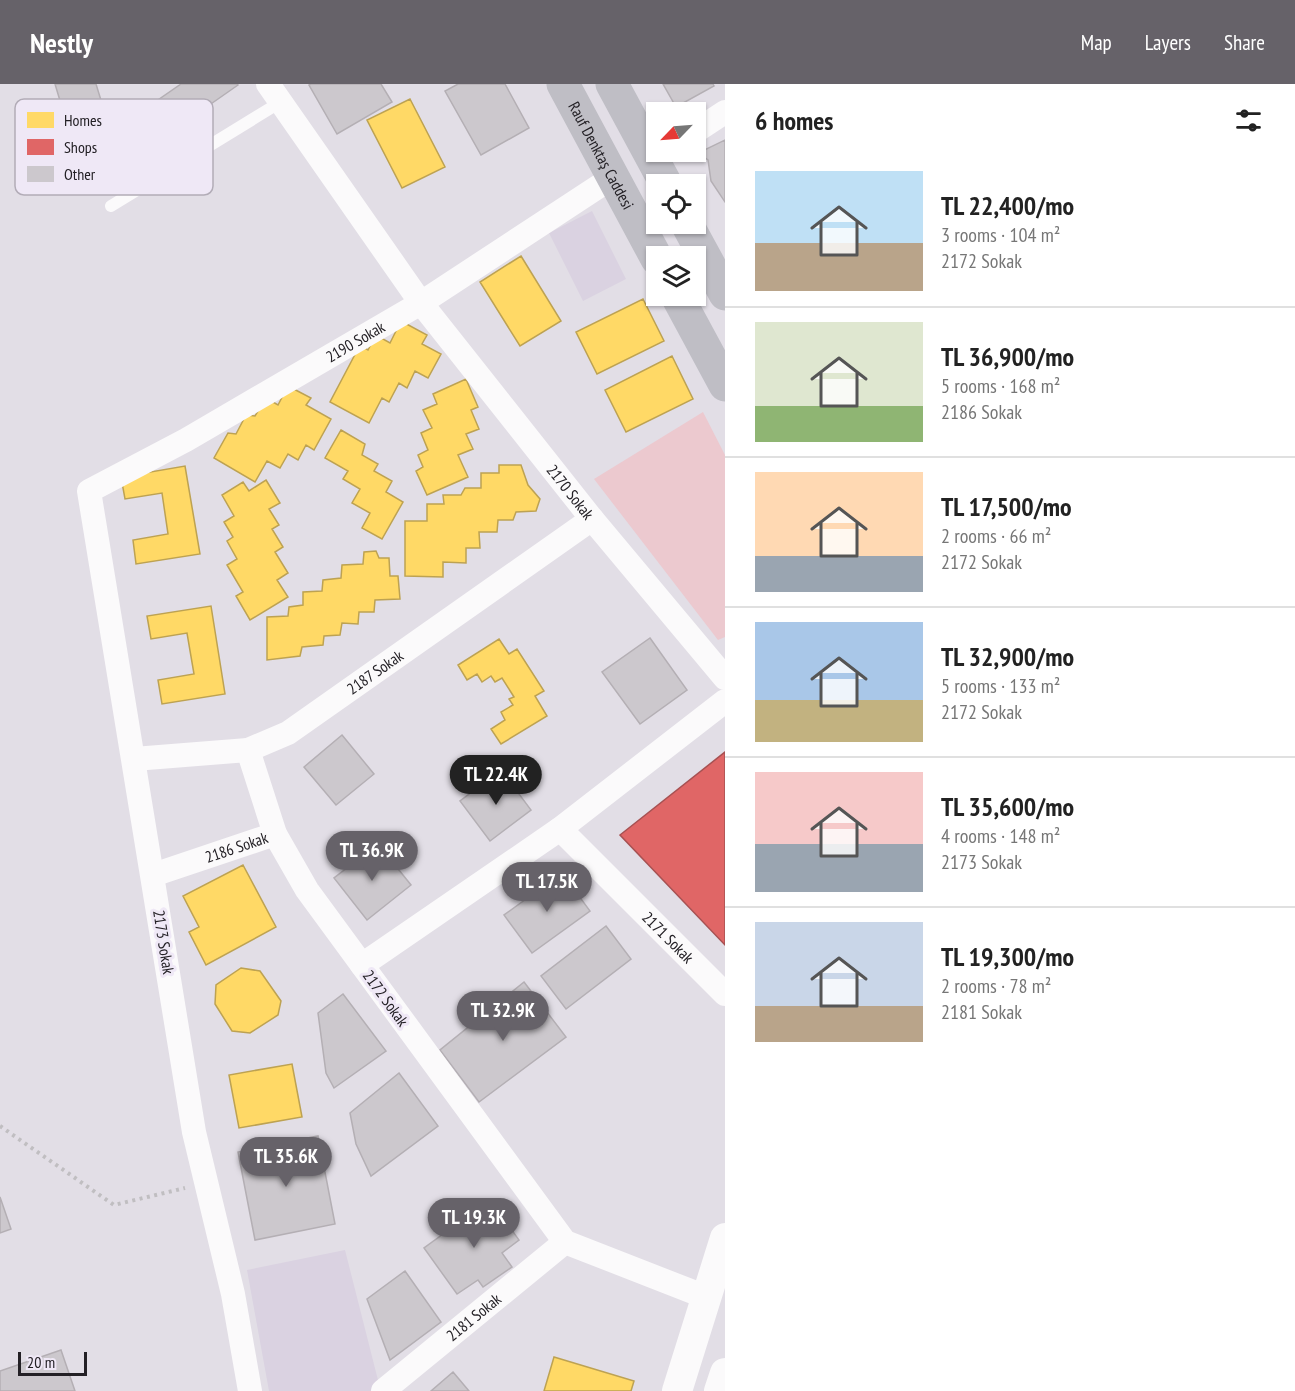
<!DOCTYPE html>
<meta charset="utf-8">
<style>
body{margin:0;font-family:"PT Sans Narrow",sans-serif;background:#f2f2f2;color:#222;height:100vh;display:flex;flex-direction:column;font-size:22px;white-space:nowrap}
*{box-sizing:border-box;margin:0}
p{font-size:20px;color:#767676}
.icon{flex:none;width:33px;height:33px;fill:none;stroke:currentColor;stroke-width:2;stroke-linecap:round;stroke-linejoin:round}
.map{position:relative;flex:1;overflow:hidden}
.side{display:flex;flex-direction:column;background:#fff;width:570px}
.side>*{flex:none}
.needle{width:39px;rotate:245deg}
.fabs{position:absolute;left:646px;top:18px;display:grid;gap:12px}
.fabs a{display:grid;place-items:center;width:60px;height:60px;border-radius:0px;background:#fff;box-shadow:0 2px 4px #0004;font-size:30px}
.scale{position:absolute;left:18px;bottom:15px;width:69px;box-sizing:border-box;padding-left:6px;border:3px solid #232025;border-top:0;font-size:16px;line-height:21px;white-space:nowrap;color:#232025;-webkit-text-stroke:4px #efe8f6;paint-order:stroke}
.price{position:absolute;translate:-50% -51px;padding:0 14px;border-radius:21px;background:#666269;color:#fff;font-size:20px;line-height:39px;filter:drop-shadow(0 2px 3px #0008)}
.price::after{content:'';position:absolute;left:50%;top:36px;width:18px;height:14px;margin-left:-9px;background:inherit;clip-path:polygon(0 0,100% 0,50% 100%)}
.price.selected{background:#222;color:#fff}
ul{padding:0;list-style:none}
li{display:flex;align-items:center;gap:18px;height:150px;padding:0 30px}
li+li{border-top:2px solid #e0e0e0}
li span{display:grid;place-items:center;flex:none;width:168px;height:120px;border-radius:0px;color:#555}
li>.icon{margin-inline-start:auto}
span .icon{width:72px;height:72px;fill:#fffc;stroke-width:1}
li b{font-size:26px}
h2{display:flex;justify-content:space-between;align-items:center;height:72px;padding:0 30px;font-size:26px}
header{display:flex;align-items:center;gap:36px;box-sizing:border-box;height:84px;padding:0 30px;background:#666269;color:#fff}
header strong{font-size:28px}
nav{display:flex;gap:33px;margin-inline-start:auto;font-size:21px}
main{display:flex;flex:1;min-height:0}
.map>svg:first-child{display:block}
.built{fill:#dad2e1}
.green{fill:#ecc9cf}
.homes{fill:#ffd966;stroke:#bda252;stroke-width:1.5}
.shops{fill:#e06666;stroke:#a75152;stroke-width:1.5}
.building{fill:#ccc8cd;stroke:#b4afb4;stroke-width:1.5}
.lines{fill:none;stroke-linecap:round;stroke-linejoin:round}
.path{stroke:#c0bec1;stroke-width:4;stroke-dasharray:3 4.5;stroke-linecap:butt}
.service{stroke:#fbfafb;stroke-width:12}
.minor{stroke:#fbfafb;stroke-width:24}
.tertiary{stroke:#fbfafb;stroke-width:30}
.primary{stroke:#bfbec5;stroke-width:33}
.labels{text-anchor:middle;stroke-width:6;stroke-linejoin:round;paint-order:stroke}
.street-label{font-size:16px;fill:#232025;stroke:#efe8f6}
.key{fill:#efe8f6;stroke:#b2acb7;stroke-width:1.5}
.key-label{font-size:16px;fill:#232025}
</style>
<header>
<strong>Nestly</strong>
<nav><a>Map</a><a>Layers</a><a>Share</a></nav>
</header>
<main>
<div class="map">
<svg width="725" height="1307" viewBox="0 0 725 1307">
<rect width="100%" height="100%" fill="#e2dee6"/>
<path class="built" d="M592 127 626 195 583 217 549 149Z
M345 1166 380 1304 376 1307H269L247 1186Z"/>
<path class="green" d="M703 328 725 371V553L718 556 594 395Z"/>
<path class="homes" d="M410 15 445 83 402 104 367 36Z
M521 172 561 237 520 262 480 198Z
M643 215 664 257 597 290 576 248Z
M401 237 427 251 422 260 441 270 428 294 415 287 407 304 399 299 389 318 382 314 369 339 330 318 360 261 368 266 376 251 390 259Z
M672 272 693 315 626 348 605 306Z
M466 295 478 323 471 326 479 345 466 350 473 365 458 371 468 393 427 411 416 387 423 383 418 371 428 366 421 349 432 344 423 326 437 320 433 310Z
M288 302 311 314 306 321 331 335 314 366 306 361 298 376 288 370 280 384 267 377 255 398 214 374 228 349 236 350 246 331 255 332 266 314 278 321Z
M341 346 365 360 362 371 378 380 374 387 392 397 386 408 403 418 382 455 362 444 370 429 352 419 360 405 343 395 348 387 325 374Z
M499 381H521L528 401 540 415 536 427 516 428 513 436H498L497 448H479L480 464H466V479L443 478V493L405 492V437H427V420H444L443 411H461L465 404H481V389H499Z
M185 382 200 470 136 480 133 456 168 450 162 409 125 415 121 393Z
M266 396 280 419 269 425 279 441 272 445 283 463 275 468 288 489 277 496 288 513 250 536 236 512 243 508 227 481 237 475 227 457 233 453 224 438 234 432 222 411 243 398 249 407Z
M376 467 379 474H389L390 492H398L400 515 375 516 374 528H359L358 540 342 539 340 551 324 552 323 561 302 563 300 572 267 576V533L288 532 289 523 303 521V508L322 507 323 496 341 494 342 481 363 480 364 468Z
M211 522 225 610 162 620 158 596 194 590 187 549 151 555 147 532Z
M499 555 509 570 517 565 544 607 535 612 547 632 501 660 491 645 505 636 501 628 513 621 509 615 514 613 502 594 495 598 491 592 482 598 477 590 467 596 458 581Z
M243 781 276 843 206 881 189 848 199 843 183 812Z
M241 884 260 887 281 917 278 931 250 949 232 947 215 920 216 901Z
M292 980 302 1033 239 1044 229 991Z
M554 1273 634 1297 631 1307H544Z"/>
<path class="shops" d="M725 668V861L620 751Z"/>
<path class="building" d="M55 0H96L119 75 81 87Z
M181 0H237L238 1 165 52 145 25Z
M311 0H381L392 18 337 50 309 1Z
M458 0H505L529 44 481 71 445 7Z
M663 0H713L714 2 676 23Z
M725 56V118L711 97 708 76 698 69Z
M650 554 687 606 640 640 602 588Z
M342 651 374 690 336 721 304 683Z
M501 686 531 726 490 757 460 717Z
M378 760 411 801 367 836 334 794Z
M562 789 590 827 532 869 504 831Z
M606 842 631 875 566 925 541 892Z
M524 898 566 953 479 1018 440 966Z
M343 910 386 967 334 1004 326 989 318 929Z
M399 989 438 1042 371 1092 356 1060 350 1029Z
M318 1052 335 1140 255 1156 238 1068Z
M0 1113 11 1145 0 1149Z
M490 1116 519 1156 502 1169 512 1183 483 1203 478 1196 457 1210 424 1164Z
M405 1187 441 1238 390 1276 367 1215Z
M61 1266 75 1307H0V1287Z
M453 1288 469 1307H431Z"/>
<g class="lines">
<path class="path" d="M0 1042 114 1121 185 1104"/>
<path class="service" d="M111 122 279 19"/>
<g class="minor">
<path id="s1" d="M268 0 421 219 592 435 725 594"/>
<path d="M696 47 725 28"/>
<path d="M248 666 275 750"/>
<path id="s2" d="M134 675 248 666 288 649 592 435"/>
<path id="s3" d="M560 745 725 910"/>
<path id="s4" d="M153 791 275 750 307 806 362 881"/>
<path d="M706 1213 565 1158 362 881 560 745 725 617"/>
<path id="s5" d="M250 1307 233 1210 194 1048 89 407 186 356 421 219 613 93"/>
<path id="s6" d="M383 1307 565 1158"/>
</g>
<path class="tertiary" d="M677 1307 725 1154
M719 1307 725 1289"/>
<g class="primary">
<path id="s7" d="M563 0 657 175"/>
<path d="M612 0 666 100"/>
<path d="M687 140 725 210"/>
<path d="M677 212 725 301"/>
</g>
</g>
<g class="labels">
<g class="street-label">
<text dy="6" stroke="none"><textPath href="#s7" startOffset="81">Rauf Denktaş Caddesi</textPath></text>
<text dy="6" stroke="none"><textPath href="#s5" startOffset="1220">2190 Sokak</textPath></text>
<text dy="6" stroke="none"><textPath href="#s1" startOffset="508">2170 Sokak</textPath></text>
<text dy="6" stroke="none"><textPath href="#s2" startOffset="264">2187 Sokak</textPath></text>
<text dy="6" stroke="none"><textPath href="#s4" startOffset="88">2186 Sokak</textPath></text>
<text dy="6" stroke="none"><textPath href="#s3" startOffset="153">2171 Sokak</textPath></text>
<text transform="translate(164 858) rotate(81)" y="6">2173 Sokak</text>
<text transform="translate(386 914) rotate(54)" y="6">2172 Sokak</text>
<text dy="6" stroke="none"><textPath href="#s6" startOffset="117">2181 Sokak</textPath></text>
</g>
</g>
<rect x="15" y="15" width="198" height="96" rx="9" class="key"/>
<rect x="27" y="28" width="27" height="16" fill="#ffd966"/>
<rect x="27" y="55" width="27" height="16" fill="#e06666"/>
<rect x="27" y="82" width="27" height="16" fill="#ccc8cd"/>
<g class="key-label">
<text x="64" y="42">Homes</text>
<text x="64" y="69">Shops</text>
<text x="64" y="96">Other</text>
</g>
</svg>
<div class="fabs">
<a><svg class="needle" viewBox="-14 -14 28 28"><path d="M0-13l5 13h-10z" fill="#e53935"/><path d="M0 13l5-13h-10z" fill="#767676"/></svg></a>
<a><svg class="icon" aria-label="locate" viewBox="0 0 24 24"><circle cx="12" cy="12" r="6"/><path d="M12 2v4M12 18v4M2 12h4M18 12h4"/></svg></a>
<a><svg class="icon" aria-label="layers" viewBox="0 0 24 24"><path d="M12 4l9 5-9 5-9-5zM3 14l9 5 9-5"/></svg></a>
</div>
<div class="scale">20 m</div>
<b class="price selected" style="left:496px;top:722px">TL 22.4K</b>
<b class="price" style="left:372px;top:798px">TL 36.9K</b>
<b class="price" style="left:547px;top:829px">TL 17.5K</b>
<b class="price" style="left:503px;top:958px">TL 32.9K</b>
<b class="price" style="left:286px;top:1104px">TL 35.6K</b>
<b class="price" style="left:474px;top:1165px">TL 19.3K</b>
</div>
<section class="side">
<h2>6 homes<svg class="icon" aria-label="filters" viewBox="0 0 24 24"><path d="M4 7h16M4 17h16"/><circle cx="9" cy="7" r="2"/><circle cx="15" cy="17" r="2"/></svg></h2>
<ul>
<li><span style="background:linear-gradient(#bfe0f5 60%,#b9a48a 0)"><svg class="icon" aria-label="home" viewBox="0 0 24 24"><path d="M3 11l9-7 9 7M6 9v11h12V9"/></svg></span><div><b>TL 22,400/mo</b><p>3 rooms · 104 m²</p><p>2172 Sokak</p></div></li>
<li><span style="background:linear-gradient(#dfe7d0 70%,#8fb573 0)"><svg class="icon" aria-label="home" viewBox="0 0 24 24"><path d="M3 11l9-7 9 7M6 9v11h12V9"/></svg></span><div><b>TL 36,900/mo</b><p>5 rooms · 168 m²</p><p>2186 Sokak</p></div></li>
<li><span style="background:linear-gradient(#ffd9b3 70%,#9aa5b1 0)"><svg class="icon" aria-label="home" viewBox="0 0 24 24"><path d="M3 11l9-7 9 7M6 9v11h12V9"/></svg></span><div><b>TL 17,500/mo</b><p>2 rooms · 66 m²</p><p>2172 Sokak</p></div></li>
<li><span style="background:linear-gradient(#a9c7e8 65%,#c2b280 0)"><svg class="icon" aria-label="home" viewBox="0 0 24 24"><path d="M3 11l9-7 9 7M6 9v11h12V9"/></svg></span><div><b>TL 32,900/mo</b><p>5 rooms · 133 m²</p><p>2172 Sokak</p></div></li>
<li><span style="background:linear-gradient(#f6c9c9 60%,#9aa5b1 0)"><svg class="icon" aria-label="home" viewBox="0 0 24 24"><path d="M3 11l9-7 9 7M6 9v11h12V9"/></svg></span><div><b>TL 35,600/mo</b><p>4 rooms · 148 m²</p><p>2173 Sokak</p></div></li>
<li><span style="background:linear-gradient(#c9d6e8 70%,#b9a48a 0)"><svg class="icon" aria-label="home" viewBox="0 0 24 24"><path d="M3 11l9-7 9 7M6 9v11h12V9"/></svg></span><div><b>TL 19,300/mo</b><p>2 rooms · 78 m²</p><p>2181 Sokak</p></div></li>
</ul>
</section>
</main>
